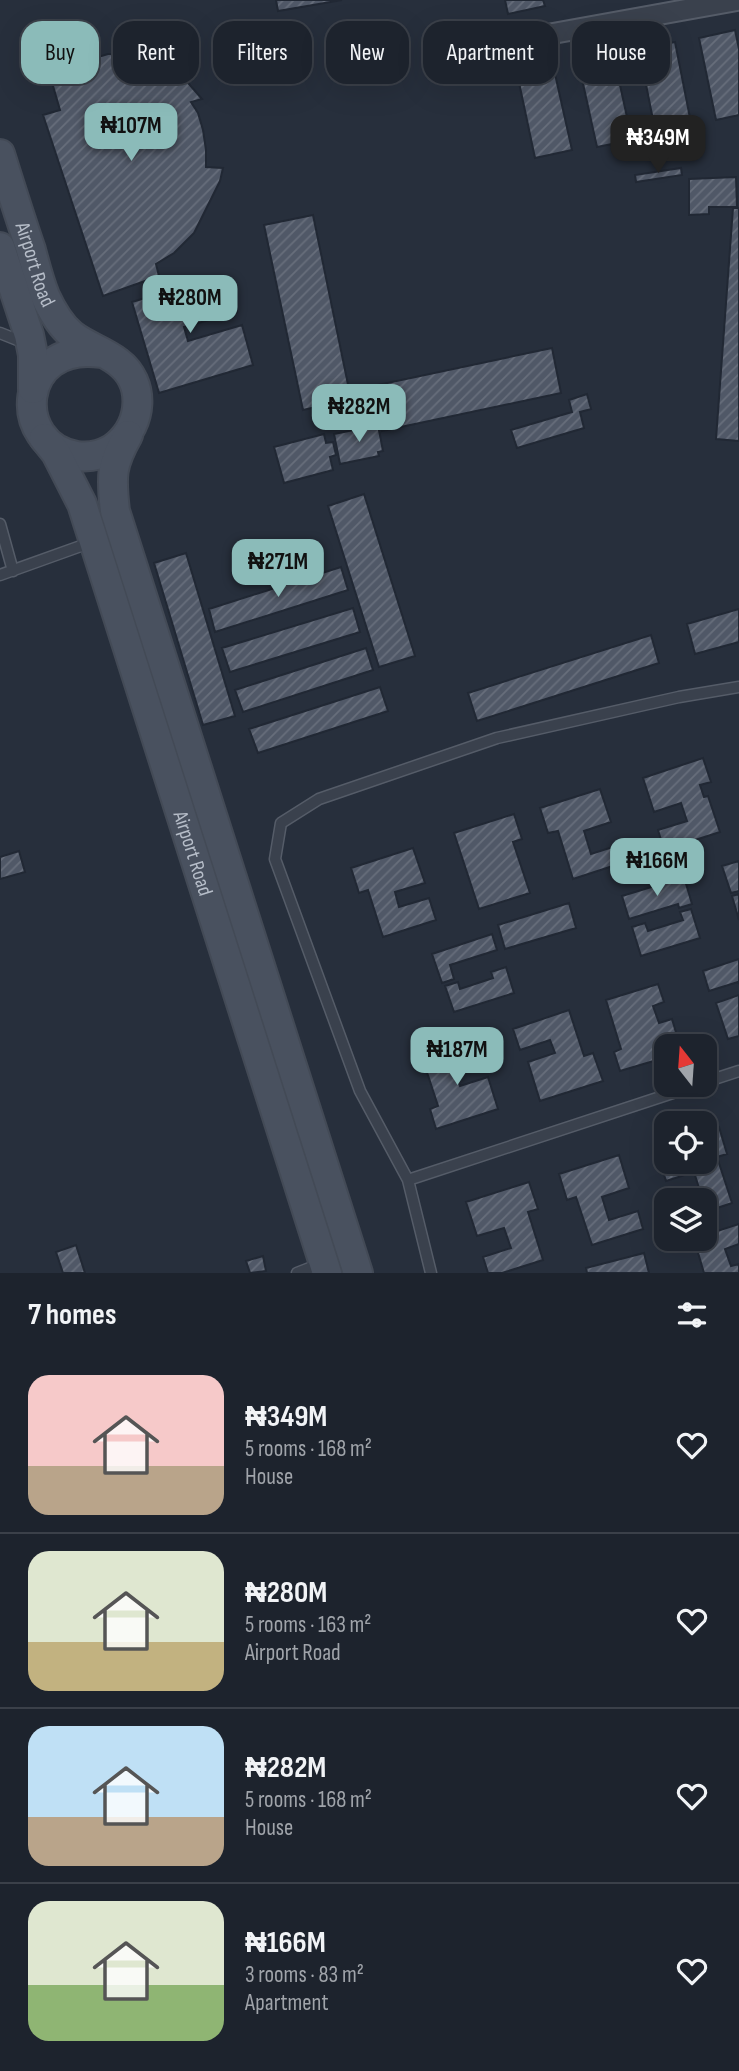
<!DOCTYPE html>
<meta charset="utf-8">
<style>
body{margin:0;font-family:"Sofia Sans Condensed",sans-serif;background:#252b35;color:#f1f3f6;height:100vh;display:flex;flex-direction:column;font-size:26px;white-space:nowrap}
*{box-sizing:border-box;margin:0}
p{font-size:23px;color:#a0a4aa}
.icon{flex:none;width:38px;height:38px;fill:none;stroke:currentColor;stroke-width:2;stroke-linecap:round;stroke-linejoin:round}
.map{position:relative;height:1273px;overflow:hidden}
.drawer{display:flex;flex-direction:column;background:#1d232d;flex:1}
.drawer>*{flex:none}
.hud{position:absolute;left:21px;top:21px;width:698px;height:63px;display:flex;gap:14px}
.needle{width:46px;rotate:343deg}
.buttons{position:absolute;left:654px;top:1034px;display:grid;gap:14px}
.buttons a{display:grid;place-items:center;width:63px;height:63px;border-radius:14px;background:#1d232d;box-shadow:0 7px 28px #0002,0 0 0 2px #3b4049;font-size:35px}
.price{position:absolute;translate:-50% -60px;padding:0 16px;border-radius:14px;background:#8bbbb9;color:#111;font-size:23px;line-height:46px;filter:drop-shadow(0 2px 4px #0008)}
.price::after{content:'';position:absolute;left:50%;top:42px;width:21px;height:16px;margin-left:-10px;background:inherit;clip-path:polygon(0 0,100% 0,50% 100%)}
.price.on{background:#222;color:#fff}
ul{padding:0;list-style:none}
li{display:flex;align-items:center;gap:21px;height:175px;padding:0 28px}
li+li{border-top:2px solid #3b4049}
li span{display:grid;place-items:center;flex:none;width:196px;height:140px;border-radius:21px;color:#555}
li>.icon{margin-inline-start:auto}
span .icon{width:84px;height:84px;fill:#fffc;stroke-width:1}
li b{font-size:30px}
h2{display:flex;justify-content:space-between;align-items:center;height:84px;padding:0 28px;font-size:30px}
.pill{padding:0 24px;border-radius:21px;background:#1d232d;box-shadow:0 7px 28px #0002,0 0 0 2px #3b4049;font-size:24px;line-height:63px}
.pill.on{background:#8bbbb9;color:#111}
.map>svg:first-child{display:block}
.building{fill:url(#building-hatch);stroke:#212834;stroke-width:2}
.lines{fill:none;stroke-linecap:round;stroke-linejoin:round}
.lane-casing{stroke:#555c68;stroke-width:13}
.street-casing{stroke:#555c68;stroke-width:23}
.secondary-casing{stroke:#434a56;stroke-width:32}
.lane{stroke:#3a414d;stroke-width:10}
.street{stroke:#3a414d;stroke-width:19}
.secondary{stroke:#49515f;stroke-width:28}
.labels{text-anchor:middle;stroke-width:5;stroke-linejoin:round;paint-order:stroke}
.street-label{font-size:21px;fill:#b6bdc8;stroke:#1f2632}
</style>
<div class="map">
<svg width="739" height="1273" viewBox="0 0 739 1273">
<defs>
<pattern id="building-hatch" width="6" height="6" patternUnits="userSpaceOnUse" patternTransform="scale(1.75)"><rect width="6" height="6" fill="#505867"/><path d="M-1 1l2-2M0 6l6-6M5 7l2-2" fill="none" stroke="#676e7b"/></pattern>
</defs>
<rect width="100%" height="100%" fill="#272f3c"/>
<path class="building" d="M276 0H342L278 11Z
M505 0H543L545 6 508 14Z
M735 30 739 49V115L716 120 699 38Z
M675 42 691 123 655 130 639 49Z
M613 53 632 140 597 147 578 61Z
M108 54H131L167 65 189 84 202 99 191 102 198 113 203 130 206 150V167L223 168 220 181 194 233 174 253 156 264 159 276 103 296 43 115 60 110 49 72Z
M553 65 572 150 535 158 517 73Z
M681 168 682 175 636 182 635 175Z
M736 177 737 207H709V214L689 215V179Z
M733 208H739V441L716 439Z
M313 215 351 399 303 410 264 225Z
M227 278 237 312 184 327 188 341 242 325 253 365 159 393 132 302 191 284 192 288Z
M552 348 561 393 382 431 373 386Z
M587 394 591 409 580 412 584 428 517 448 511 430 572 412 569 400Z
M378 425 383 451 378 452 379 456 340 464 334 434Z
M324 434 326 443 333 442 336 455 330 457 333 470 284 483 274 447Z
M364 494 415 656 379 667 328 506Z
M186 553 235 716 203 725 154 563Z
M341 567 348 590 215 632 209 609Z
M353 608 360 632 230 672 222 648Z
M739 609V642L695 654 687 624Z
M651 635 659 663 477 721 468 693Z
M366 648 373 670 243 712 235 690Z
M380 687 388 711 258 753 249 729Z
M703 758 711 782 700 785 704 797 708 796 720 832 664 850 658 830 687 821 681 803 654 812 643 778Z
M600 789 611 822 584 831 591 854 619 845 625 862 573 879 558 831 548 833 540 808Z
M514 814 522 839 513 842 530 893 479 909 454 833Z
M413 848 425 883 395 892 399 907 429 898 436 920 383 937 368 890 359 893 351 868Z
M19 851 25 872 0 879V857Z
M739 861V891L731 893 722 866Z
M684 877 692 904 679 908 678 904 629 919 622 896Z
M739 894V920L732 896Z
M569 903 576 928 505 949 498 925Z
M691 909 700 938 641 956 632 927 645 923 648 931 683 920 680 912Z
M492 934 497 950 450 965 454 979 442 983 432 954Z
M739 959V984L738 982 709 991 703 971Z
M506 967 514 993 454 1012 445 986 458 982 460 989 493 978 491 972Z
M658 984 664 1002 653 1006 659 1023 672 1019 680 1046H667V1057L620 1071 614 1052 621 1049 606 1000Z
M739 995V1036L728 1039 716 1003Z
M569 1010 584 1056 593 1053 603 1081 540 1101 528 1062 555 1053 550 1040 520 1050 513 1029Z
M474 1041 480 1060 454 1068 460 1086 488 1077 498 1109 436 1129 430 1109 438 1106 422 1057Z
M719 1127 727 1154 717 1157 732 1203 705 1212V1200H672L671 1197 699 1188 694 1172 666 1181 655 1147 667 1143V1162H705V1131Z
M619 1155 629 1188 602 1197 609 1220 638 1211 643 1229 592 1245 576 1197 567 1200 559 1174Z
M529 1182 538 1209 528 1212 543 1260 502 1273H488L483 1257 511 1248 504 1228 477 1236 466 1202Z
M739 1224V1244L725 1249 731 1266 739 1264V1273H704L694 1239H705V1235Z
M76 1245 85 1273H63L56 1252Z
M644 1253 649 1273H587L586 1268Z
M263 1256 266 1271 250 1273 246 1261Z"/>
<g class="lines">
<g class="lane-casing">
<path id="lane" d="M0 333 25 343
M0 524 13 571
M0 575 92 542
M705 1082 739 1071
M408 1180 697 1085
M297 1273 320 1264
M431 1273 408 1180 360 1091 275 859 281 823 319 799 497 738 679 697 739 687"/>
</g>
<g class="street-casing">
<path id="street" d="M528 38 739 0"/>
</g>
<g class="secondary-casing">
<g id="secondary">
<path id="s1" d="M0 154C10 186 20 218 31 250 35 265 39 281 45 296 51 309 61 326 72 335 86 346 104 351 118 362 146 383 142 424 117 445 107 454 91 458 77 456 11 446 16 341 101 353"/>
<path d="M0 247 29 335 33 355V389"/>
<path d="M128 435C111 465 111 476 115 511L358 1273"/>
<path id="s2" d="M44 438 56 453 82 504 327 1273"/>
</g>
</g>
<use href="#lane" class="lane"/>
<use href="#street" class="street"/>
<use href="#secondary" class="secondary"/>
</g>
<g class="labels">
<g class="street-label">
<text dy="7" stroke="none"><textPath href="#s1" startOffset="116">Airport Road</textPath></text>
<text dy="7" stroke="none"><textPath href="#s2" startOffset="443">Airport Road</textPath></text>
</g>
</g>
</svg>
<div class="buttons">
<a><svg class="needle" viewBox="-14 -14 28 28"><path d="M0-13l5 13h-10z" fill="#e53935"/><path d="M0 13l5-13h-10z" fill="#a0a4aa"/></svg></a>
<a><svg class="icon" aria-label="locate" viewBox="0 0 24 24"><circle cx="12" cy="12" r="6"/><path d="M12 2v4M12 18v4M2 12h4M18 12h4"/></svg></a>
<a><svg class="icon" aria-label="layers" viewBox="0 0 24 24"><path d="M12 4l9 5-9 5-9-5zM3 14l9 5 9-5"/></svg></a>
</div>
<b class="price" style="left:131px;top:163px">₦107M</b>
<b class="price on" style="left:658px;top:175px">₦349M</b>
<b class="price" style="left:190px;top:335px">₦280M</b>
<b class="price" style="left:359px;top:444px">₦282M</b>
<b class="price" style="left:278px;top:599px">₦271M</b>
<b class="price" style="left:657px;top:898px">₦166M</b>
<b class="price" style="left:457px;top:1087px">₦187M</b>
<div class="hud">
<a class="pill on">Buy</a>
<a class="pill">Rent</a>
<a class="pill">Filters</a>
<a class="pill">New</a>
<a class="pill">Apartment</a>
<a class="pill">House</a>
</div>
</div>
<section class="drawer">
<h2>7 homes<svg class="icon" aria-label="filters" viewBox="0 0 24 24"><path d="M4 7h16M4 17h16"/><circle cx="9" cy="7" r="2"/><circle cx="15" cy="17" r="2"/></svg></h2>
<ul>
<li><span style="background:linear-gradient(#f6c9c9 65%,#b9a48a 0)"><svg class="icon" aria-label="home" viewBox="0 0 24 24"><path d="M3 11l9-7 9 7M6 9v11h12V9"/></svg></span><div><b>₦349M</b><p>5 rooms · 168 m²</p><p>House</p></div><svg class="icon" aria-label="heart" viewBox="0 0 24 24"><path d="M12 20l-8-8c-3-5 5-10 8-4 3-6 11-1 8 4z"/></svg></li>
<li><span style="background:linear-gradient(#dfe7d0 65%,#c2b280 0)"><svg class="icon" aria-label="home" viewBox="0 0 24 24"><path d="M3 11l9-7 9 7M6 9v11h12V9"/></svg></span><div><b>₦280M</b><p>5 rooms · 163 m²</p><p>Airport Road</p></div><svg class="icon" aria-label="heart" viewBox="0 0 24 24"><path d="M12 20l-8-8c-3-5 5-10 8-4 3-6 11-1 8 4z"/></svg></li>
<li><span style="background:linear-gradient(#bfe0f5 65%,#b9a48a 0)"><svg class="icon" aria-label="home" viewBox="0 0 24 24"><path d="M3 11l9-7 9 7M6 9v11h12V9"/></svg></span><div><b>₦282M</b><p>5 rooms · 168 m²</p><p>House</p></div><svg class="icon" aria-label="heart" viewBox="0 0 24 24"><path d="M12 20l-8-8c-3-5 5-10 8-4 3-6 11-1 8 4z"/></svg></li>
<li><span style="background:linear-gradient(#dfe7d0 60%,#8fb573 0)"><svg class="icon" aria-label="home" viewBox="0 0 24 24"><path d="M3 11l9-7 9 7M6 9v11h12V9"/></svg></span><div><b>₦166M</b><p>3 rooms · 83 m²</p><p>Apartment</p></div><svg class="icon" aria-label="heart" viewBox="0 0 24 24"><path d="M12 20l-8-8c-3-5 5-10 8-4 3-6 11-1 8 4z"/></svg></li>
</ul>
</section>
